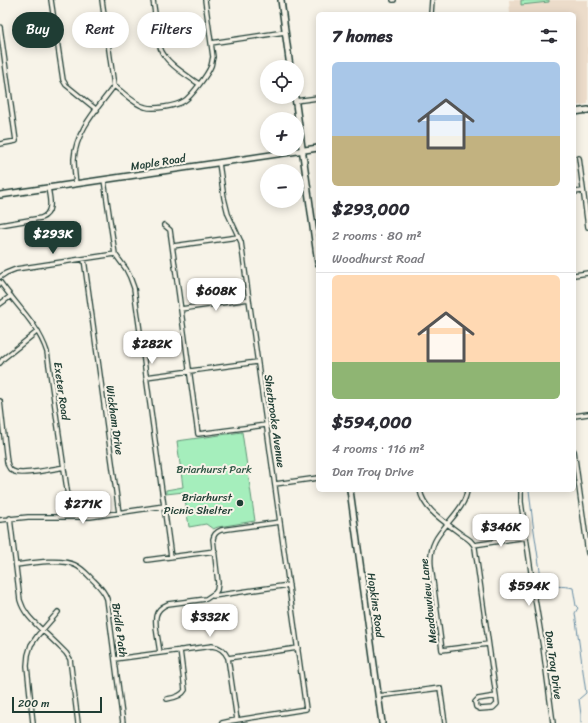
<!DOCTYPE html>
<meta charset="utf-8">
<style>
body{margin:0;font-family:Sriracha,sans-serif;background:#f7f7f7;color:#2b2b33;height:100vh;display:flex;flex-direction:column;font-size:15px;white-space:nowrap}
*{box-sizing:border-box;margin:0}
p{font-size:13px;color:#7c7c81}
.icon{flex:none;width:22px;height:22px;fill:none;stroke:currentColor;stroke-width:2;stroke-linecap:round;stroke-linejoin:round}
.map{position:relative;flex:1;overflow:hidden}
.panel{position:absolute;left:316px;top:12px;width:260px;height:480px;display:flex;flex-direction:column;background:#fff;border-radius:6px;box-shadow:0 2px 10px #0003}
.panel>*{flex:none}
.top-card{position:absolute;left:12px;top:12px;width:244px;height:36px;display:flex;gap:8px}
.fabs{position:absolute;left:260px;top:60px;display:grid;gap:8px}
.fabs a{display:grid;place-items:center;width:44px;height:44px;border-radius:50%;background:#fff;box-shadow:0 2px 10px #0003;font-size:20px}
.scale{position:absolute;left:12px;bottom:10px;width:90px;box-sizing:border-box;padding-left:4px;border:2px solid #1f3d34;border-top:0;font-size:11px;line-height:14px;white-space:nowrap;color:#1f3d34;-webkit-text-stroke:3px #f7f3e8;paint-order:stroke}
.price{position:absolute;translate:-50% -34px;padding:0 9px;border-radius:8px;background:#fff;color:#222;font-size:13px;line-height:26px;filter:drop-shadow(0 1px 2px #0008)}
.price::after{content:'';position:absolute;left:50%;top:24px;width:12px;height:9px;margin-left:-6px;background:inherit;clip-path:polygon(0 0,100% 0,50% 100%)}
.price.on{background:#1f3d34;color:#fff}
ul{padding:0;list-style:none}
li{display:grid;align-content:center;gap:8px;height:212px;padding:0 16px}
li+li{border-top:1px solid #e1e1e2}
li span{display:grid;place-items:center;height:124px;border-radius:6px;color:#555}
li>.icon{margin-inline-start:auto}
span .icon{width:72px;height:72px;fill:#fffc;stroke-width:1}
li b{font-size:17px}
h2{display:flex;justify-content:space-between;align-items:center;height:48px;padding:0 16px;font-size:17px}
.chip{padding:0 14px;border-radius:18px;background:#fff;box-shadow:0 2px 10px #0003;font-size:14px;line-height:36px}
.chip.on{background:#1f3d34;color:#fff}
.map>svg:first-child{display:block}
.built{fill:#ecdcca}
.green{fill:#a5eebc;stroke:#629678}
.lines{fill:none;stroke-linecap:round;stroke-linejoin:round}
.stream{stroke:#658ca4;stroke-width:1}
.street-casing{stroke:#1f3d34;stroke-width:6}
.secondary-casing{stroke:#1f3d34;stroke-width:8}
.street{stroke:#f7f3e8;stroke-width:3.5}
.secondary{stroke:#f7f3e8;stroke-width:5}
.poi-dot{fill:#1f3d34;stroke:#f7f3e8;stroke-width:1.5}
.labels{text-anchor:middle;stroke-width:4;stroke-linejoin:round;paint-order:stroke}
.street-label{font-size:11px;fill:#1f3d34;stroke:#f7f3e8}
.park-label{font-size:11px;fill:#335848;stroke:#f7f3e8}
.poi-label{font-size:11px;fill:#1f3d34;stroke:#f7f3e8;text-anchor:end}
</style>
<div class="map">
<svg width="588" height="723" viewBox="0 0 588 723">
<rect width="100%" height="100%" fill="#f7f3e8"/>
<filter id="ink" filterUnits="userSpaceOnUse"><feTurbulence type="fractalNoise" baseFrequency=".025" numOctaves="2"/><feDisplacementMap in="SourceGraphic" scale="8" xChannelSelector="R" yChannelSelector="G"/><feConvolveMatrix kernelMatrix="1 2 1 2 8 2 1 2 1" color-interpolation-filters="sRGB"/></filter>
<g filter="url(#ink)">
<path class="built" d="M509 0H588V104L574 106V14H510Z"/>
<path class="green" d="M521 0H549V2L521 5Z
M242 432 255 521 218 527 213 529 206 524 189 527 184 492 166 494V490L183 487 177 441Z"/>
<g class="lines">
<path class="stream" d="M529 490 533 524 542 584C552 588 563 585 573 588L576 606 578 608 575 613 586 693 579 699 581 715V723"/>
<g class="street-casing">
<path id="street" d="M51 0 63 80 66 85 97 110
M153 0 160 47C164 62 186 75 199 84
M393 0H394
M431 14 432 0
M0 27 16 141 0 144
M211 43 285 32
M114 86C123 92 135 105 145 107 154 110 176 106 184 101 191 97 208 74 211 66 212 63 212 60 213 57L205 0
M295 101 318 98
M579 158 588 227
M219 163 224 198 228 214 241 242 306 709 231 721 222 723
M104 180 115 254 126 269 130 277 134 288 171 557
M76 184C75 176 74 167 74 159 76 130 98 108 114 86L102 0
M574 192 583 191
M0 225 41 218C54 213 50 199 48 188
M164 225 170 230 198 434 266 425
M173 246 238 237
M84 259 119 513
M574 275 588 273
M0 277 6 273 16 269 115 254
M0 282C16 305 38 324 47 352L71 517
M0 304 11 296
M181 309 249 299
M0 363 3 359 38 331
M146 377 257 362
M0 401 7 462C8 467 10 471 15 472 22 475 54 469 64 467
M574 416 588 414
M574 451 588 553
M275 484 318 478
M420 490C423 510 447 523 462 535 467 538 473 541 475 548L496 696 497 704 493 708 480 709 476 707 475 702 478 699 496 696
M467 490C466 508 443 525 435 541 431 549 430 557 431 566L442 650 488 644
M521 490V502L534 593 543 647 553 723
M10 518 20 600C24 614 34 622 43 631 51 638 59 646 66 653L70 659 78 723
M0 520 28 517H90L164 506
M474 545 526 537
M147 560 215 551
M16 565C31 563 62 558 75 565 82 568 87 574 92 579 98 585 104 590 107 599L123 723
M213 596 289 585
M160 653C159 646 158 640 157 634 155 620 153 610 168 604L206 599 215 593 217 590 218 583 213 539C214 534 216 532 221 530L280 522
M228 658 298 648
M115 659 212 646C220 647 225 651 228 658L237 720
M378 696 440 688 445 723
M167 699C174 698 182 696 185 690L180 650
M33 723 27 666 28 655 31 645 38 635 58 612"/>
</g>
<g class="secondary-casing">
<path id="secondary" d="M281 0 290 67
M295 97 318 263
M574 112 588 110
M0 195 318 148
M350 490 382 723"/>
</g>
<use href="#street" class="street"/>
<use href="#secondary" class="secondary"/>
</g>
</g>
<circle class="poi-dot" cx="240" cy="503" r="4"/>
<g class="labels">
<g class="street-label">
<text transform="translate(158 162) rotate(-9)" y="4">Maple Road</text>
<text transform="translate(62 391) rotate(82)" y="4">Exeter Road</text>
<text transform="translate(115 420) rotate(82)" y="4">Wickham Drive</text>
<text transform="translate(275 421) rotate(82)" y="4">Sherbrooke Avenue</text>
<text transform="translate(428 601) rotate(-96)" y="4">Meadowview Lane</text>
<text transform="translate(376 605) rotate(82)" y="4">Hopkins Road</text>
<text transform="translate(120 630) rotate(82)" y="4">Bridle Path</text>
<text transform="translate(554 665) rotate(82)" y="4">Dan Troy Drive</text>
</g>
<g class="park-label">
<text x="214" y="473">Briarhurst Park</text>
</g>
<g class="poi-label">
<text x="232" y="501">Briarhurst<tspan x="232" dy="13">Picnic Shelter</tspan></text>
</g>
</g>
</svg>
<div class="fabs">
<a><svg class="icon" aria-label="locate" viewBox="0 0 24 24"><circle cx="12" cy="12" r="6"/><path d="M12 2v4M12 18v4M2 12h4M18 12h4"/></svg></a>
<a>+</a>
<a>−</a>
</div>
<div class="scale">200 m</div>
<b class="price on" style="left:53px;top:255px">$293K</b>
<b class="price" style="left:216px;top:312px">$608K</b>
<b class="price" style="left:152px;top:365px">$282K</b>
<b class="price" style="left:83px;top:525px">$271K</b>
<b class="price" style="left:501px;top:548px">$346K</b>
<b class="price" style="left:529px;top:607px">$594K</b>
<b class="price" style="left:210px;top:638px">$332K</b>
<div class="top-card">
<a class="chip on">Buy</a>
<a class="chip">Rent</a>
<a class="chip">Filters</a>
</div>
<section class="panel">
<h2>7 homes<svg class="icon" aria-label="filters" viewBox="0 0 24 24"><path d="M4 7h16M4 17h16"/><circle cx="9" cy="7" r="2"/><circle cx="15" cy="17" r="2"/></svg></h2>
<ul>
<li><span style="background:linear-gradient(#a9c7e8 60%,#c2b280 0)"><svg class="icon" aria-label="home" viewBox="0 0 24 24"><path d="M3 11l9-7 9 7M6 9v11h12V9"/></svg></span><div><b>$293,000</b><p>2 rooms · 80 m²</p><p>Woodhurst Road</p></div></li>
<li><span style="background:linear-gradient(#ffd9b3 70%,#8fb573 0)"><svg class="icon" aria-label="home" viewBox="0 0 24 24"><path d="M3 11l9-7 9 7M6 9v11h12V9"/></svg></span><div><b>$594,000</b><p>4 rooms · 116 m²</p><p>Dan Troy Drive</p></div></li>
</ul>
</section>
</div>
